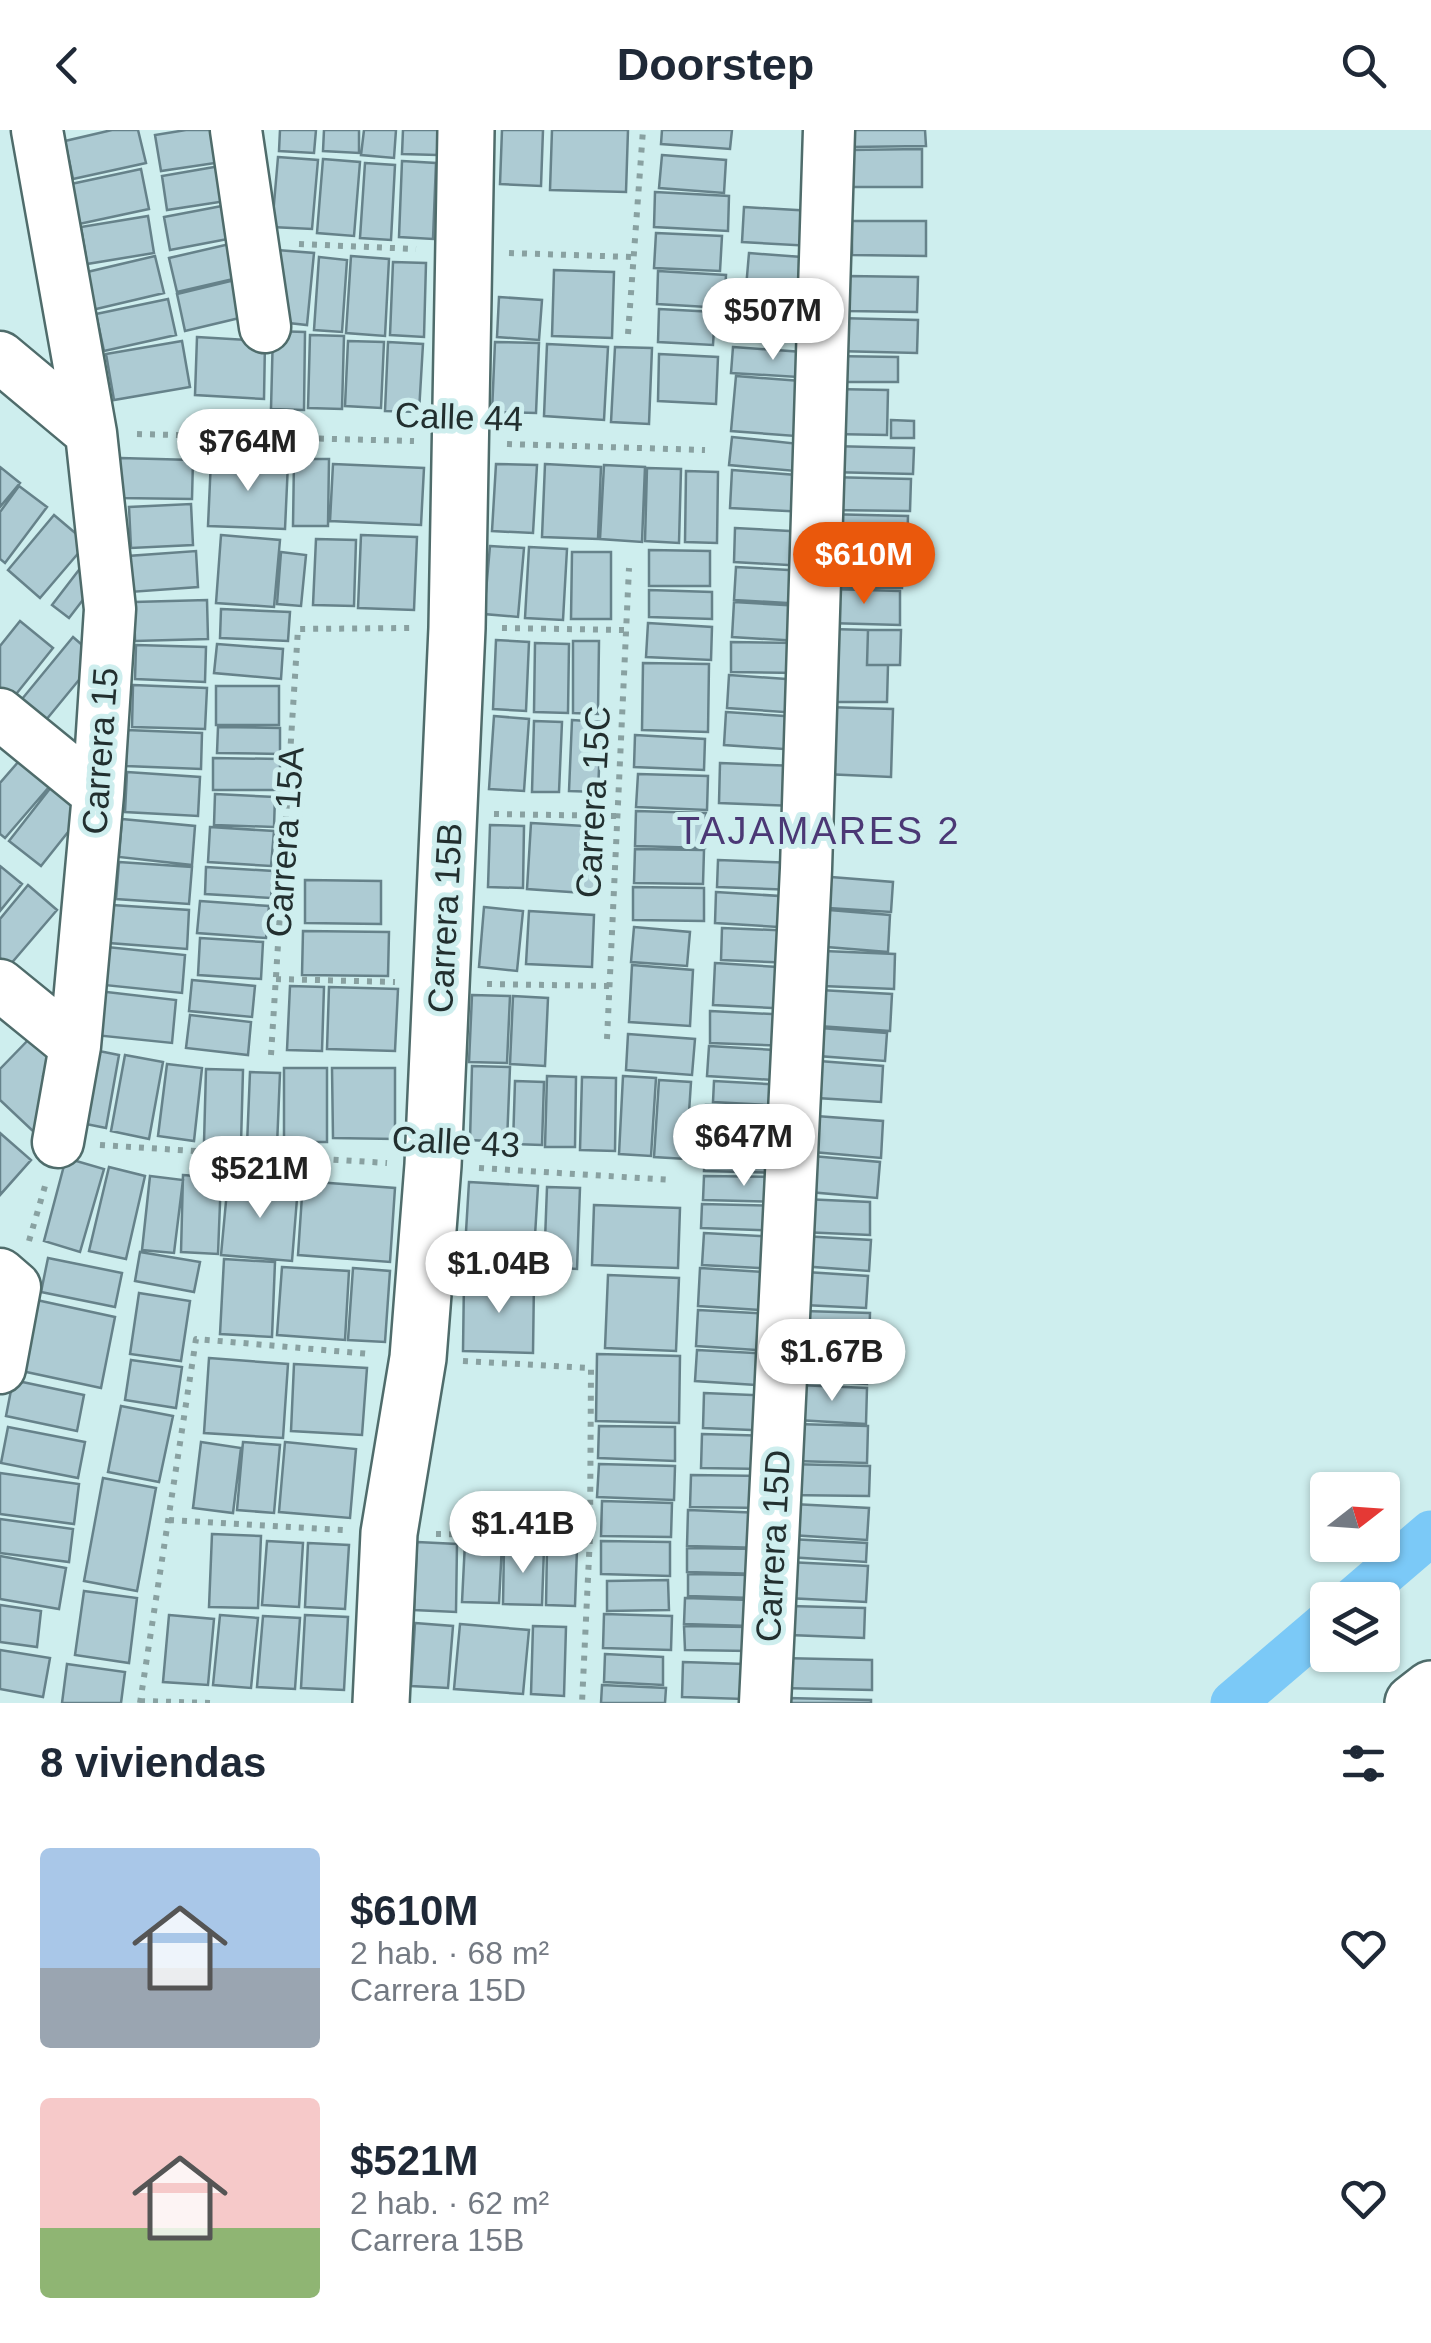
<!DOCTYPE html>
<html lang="es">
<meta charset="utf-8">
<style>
body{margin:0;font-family:Arial,sans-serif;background:#f2f2f3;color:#1f2937;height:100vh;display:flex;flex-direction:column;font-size:38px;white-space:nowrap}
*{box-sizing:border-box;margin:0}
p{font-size:32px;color:#747a83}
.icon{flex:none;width:55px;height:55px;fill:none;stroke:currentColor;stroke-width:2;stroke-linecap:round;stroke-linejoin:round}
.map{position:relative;height:1573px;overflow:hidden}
.drawer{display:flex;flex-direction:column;background:#fff;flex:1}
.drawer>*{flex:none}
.needle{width:65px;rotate:73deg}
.tools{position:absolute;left:1310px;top:1342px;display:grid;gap:20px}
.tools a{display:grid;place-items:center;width:90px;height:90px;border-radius:10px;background:#fff;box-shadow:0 2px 8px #0004;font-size:50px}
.price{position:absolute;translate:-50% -85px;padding:0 22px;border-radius:35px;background:#fff;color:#222;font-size:32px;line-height:65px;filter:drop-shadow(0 2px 5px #0008)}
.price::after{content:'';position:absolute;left:50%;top:60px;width:30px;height:22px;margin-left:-15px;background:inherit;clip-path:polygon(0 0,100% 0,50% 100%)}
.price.current{background:#ea580c;color:#fff}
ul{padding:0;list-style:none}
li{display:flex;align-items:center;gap:30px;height:250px;padding:0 40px}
li span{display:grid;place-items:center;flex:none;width:280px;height:200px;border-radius:10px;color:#555}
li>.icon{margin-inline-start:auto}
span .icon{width:120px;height:120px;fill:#fffc;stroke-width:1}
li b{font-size:42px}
h2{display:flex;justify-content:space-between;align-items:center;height:120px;padding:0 40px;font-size:42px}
header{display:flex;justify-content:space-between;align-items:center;height:130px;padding:0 40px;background:#fff;font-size:45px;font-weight:700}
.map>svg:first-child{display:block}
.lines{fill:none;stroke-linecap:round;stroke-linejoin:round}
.canal{stroke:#7bc9f7;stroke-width:45}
.building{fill:#adcbd3;stroke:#66828a;stroke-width:2.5}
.minor-casing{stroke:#4f6c6b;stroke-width:55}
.tertiary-casing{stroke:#4f6c6b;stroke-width:60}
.secondary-casing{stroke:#4f6c6b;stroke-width:60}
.path{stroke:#89a1a1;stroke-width:6;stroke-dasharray:5 8;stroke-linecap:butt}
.minor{stroke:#fff;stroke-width:50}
.tertiary{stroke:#fff;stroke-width:55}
.secondary{stroke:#fff;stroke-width:55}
.labels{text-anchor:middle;stroke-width:10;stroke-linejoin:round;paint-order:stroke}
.street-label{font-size:35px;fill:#222f2f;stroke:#ceeeee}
.neighbourhood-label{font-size:38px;letter-spacing:2.5px;fill:#4b3875;stroke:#ceeeee}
</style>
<header><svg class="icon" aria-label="back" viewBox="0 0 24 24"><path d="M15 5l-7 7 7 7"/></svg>Doorstep<svg class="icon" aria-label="search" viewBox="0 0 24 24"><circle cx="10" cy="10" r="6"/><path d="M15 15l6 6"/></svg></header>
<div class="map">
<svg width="1431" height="1573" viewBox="0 0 1431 1573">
<rect width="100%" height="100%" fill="#ceeeee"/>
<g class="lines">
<path class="canal" d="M1353 1470 1431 1403
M1233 1573 1328 1492"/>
</g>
<path class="building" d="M112 0H138L146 33 73 49 65 11Z
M186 0H218L222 32 161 41 155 5Z
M280 0H316L314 23 279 21Z
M324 0H359V23L323 21Z
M364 0H396L394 28 361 25Z
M403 0H438L437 25 402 24Z
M502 0H543L541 56 500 54Z
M552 0H628L626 62 550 60Z
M662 0H732L730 19 661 14Z
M849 0H925L926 16 850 17Z
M922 19V57H849V20Z
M662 25 726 30 724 63 659 58Z
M278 27 318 30 312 99 272 97Z
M323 29 360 32 354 106 317 103Z
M402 31 436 33 433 109 399 107Z
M365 33 395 35 391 110 360 108Z
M220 36 226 71 167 80 162 46Z
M141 39 149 79 79 94 71 54Z
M655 62 729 66 728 101 654 97Z
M227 75 233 108 170 120 164 87Z
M744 77 813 81 812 116 742 112Z
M148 86 154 123 87 134 81 97Z
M852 91H926V126L852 125Z
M656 103 722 106 720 141 654 138Z
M234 113 242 147 177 162 169 128Z
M277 120 314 123 307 195 270 191Z
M749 123 815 128 812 164 746 158Z
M155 126 164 163 92 180 83 143Z
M351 126 389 129 385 206 346 203Z
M319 127 347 130 342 202 314 200Z
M393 132 426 133 424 207 390 205Z
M554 140 614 142 612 208 552 206Z
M658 141 726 145 724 178 657 174Z
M847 146 918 147 917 182 847 181Z
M243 148 252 185 185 201 177 164Z
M499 167 542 170 539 210 497 207Z
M168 169 176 205 104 221 96 184Z
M659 179 715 182 713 215 658 212Z
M837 188 918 190 917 223 836 221Z
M273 201 305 202 304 280 271 279Z
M310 205 344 206 342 279 308 278Z
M197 207 265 211 264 269 195 265Z
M182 211 190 257 114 270 106 224Z
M348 211 384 212 381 278 345 276Z
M388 212 423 214 419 282 385 281Z
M495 212 539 213 536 283 492 282Z
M547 214 608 217 604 290 544 286Z
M615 217 652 218 649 294 611 292Z
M733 217 816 223 814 248 731 243Z
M659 224 718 227 716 274 658 271Z
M831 226 898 227V252H831Z
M736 246 814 252 809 307 731 301Z
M833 259 888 260 887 305 832 304Z
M891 290 914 291V308H891Z
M732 307 809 315 807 342 729 335Z
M830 316 914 318 913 344 829 342Z
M120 328 193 330 192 369 119 368Z
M211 329 288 333 285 399 208 396Z
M294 329H329L328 396H293Z
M333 334 424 338 421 395 330 391Z
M496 334 537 335 533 403 492 401Z
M545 334 601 337 598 409 542 407Z
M604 335 645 337 642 412 600 409Z
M0 337 20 353 0 377Z
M647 338 681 339 679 413 645 411Z
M732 340 809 346 806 382 730 378Z
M686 341 718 342 717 413 685 412Z
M828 347 911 349 910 381 827 380Z
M19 356 47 377 5 433 0 429V382Z
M191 374 193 415 131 418 129 377Z
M824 384 908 386 907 418 824 416Z
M54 385 87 413 40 468 8 440Z
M735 398 808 402 805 436 734 432Z
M221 405 280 410 274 477 216 473Z
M361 405 417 407 414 480 358 478Z
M316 409 356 410 354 476 313 475Z
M490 416 524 418 518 487 484 484Z
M529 417 567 419 563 490 525 488Z
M649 420 710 421V456H649Z
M196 421 198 457 130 462 128 426Z
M281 422 306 425 301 476 277 474Z
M572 422H611V489H571Z
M834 422 903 423 902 458 834 457Z
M85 432 102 445 69 488 52 475Z
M736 437 806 441 804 474 734 470Z
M829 459 900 461V495L828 493Z
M649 460 712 462V489L649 487Z
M207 470 208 509 135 511 134 472Z
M734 472 802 476 800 511 732 507Z
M221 479 290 482 288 511 220 508Z
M20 491 53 518 9 573 0 565V516Z
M648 493 712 497 711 530 646 527Z
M830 499 868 500 867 535H888L887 572H829Z
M868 500H901L900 535H867Z
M73 507 97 528 46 590 22 569Z
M496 510 529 512 526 581 493 579Z
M573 511H599L598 584 573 583Z
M731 512 799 513V543L731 542Z
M535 513 569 514 568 583 534 582Z
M217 514 283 519 281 549 214 543Z
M136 515 206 517 205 552 135 549Z
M643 533 709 534 708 602 642 600Z
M729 545 800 550 798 583 727 578Z
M133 555 207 558 205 599 132 597Z
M216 556H279V595H216Z
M826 577 893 579 891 647 824 644Z
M726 582 799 587 798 620 724 615Z
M494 586 529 589 524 661 489 659Z
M572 590 601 592 598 662 569 661Z
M534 591 562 592 559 662H532Z
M218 597 280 598V624L217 623Z
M126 600 202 603 201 639 126 636Z
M635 605 705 609 704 640 634 637Z
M213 628 280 629V660H213Z
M19 631 49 657 5 708 0 704V653Z
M720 633 797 636 795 676 719 673Z
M127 642 200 647 198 686 125 682Z
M638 644 708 646 707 680 636 677Z
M52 656 84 682 41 736 9 711Z
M215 664 275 667 274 697 214 695Z
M636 681 706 683 705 718 635 716Z
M122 689 195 696 192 735 119 727Z
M531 693 602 697 598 764 527 759Z
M490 695 524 696 523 758 488 757Z
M210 697 274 701 271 736 208 732Z
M635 719 704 720 703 754 634 753Z
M718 730 796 733 795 760 717 757Z
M119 732 192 737 189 774 116 769Z
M0 736 22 754 0 781Z
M206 737 273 741 271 768 205 764Z
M831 747 893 752 891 782 828 778Z
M305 750 381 751V794L305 793Z
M28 755 57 780 9 836 0 828V789Z
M633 757 704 758V791L633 790Z
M716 762 796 767 795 798 715 793Z
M200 771 269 776 266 808 197 803Z
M112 775 189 780 187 819 109 813Z
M484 777 523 781 517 841 479 837Z
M829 780 890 785 888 822 827 817Z
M529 781 594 785 592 837 526 834Z
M634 797 690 802 687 836 631 832Z
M722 798 796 801 795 833 721 830Z
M303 801 389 802 388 846 302 845Z
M200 808 263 812 261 849 198 845Z
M107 817 185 825 182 863 104 855Z
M824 821 895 824 894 859 823 856Z
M715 833 794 838 793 879 713 875Z
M632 835 693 840 690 896 629 892Z
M192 850 255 856 252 887 189 881Z
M290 856 324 857 322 921 287 920Z
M329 857 398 859 395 921 327 919Z
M820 860 892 864 890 901 818 896Z
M98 861 176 870 172 913 94 905Z
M472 865 510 866 507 933 469 932Z
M513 866 548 868 545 936 510 934Z
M710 881 791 885 790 916 710 913Z
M190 885 251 892 248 925 186 918Z
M820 898 887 903 885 931 818 926Z
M34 904 52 922 43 946 51 956 35 1003 0 970V939Z
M628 904 695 909 692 945 626 940Z
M709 916 791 921 789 951 707 946Z
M84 918 119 925 106 998 71 991Z
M125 925 163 932 149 1009 111 1001Z
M819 931 883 936 881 972 817 968Z
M167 934 202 938 194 1011 158 1006Z
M472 936 510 937 507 1012 470 1010Z
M284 938H327V1012H284Z
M332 938H395V1009L333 1008Z
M206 939 243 940 241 1014 204 1013Z
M250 942 280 943 277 1016 247 1015Z
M547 946 576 947 575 1017H545Z
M623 946 656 948 651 1026 619 1024Z
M582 947 616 948 615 1021 580 1020Z
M659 950 691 952 686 1029 654 1027Z
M515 951 544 952 542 1015 513 1014Z
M714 951 787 955 785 976 713 972Z
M706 975 787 977 786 1014 705 1011Z
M816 986 883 991 881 1028 813 1022Z
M0 1003 31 1030 0 1065Z
M705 1017 784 1018V1043L704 1041Z
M812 1026 880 1032 877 1068 809 1062Z
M66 1028 104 1039 80 1122 44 1111Z
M109 1037 145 1046 126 1129 89 1121Z
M183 1045 221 1048 218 1124 181 1122Z
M150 1046 183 1050 174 1123 142 1120Z
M704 1046 784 1047 783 1072 703 1070Z
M228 1050 298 1056 292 1131 221 1125Z
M303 1051 395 1058 390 1132 298 1125Z
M469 1052 538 1056 533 1139 464 1135Z
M547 1057 580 1058 577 1139 544 1137Z
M803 1069 870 1072V1105L801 1102Z
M702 1074 781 1076V1101L701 1098Z
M594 1075 680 1078 678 1138 592 1135Z
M704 1103 780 1107 778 1139 702 1135Z
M802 1106 871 1110 869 1141 800 1136Z
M140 1122 200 1132 194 1162 135 1151Z
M48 1128 122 1143 115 1177 41 1162Z
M224 1129 275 1132 272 1207 220 1204Z
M282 1137 349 1141 345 1210 277 1205Z
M353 1138 390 1141 385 1212 348 1210Z
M700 1138 779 1143 776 1181 698 1176Z
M806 1142 868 1146 866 1178 804 1175Z
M608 1145 679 1148 676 1221 605 1218Z
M464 1149 534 1150 533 1223 463 1221Z
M139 1163 190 1171 181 1231 130 1224Z
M32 1169 115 1187 101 1258 17 1240Z
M698 1180 775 1184 773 1221 696 1216Z
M804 1181 870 1183 869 1216 803 1214Z
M798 1218 869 1222 867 1254 796 1250Z
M697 1220 774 1224 772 1256 695 1251Z
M597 1224 680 1226 679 1293 596 1291Z
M209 1228 288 1234 283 1308 204 1303Z
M131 1230 182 1237 176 1278 125 1270Z
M294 1234 367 1238 362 1305 291 1301Z
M13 1250 84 1265 77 1301 6 1286Z
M798 1255 867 1258 866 1294 797 1290Z
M704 1263 775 1266 773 1301 703 1298Z
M121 1276 173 1286 159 1352 108 1342Z
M796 1294 868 1296 867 1333 795 1331Z
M599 1296 675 1297V1331L598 1328Z
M8 1297 85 1312 78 1348 1 1333Z
M702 1304 772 1306 771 1339 701 1338Z
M201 1312 241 1318 233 1383 193 1378Z
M243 1312 280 1315 274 1383 237 1380Z
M285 1312 356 1319 350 1388 279 1382Z
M599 1334 675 1336 674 1370 597 1367Z
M788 1334 870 1336 869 1366 787 1365Z
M0 1343 79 1354 74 1394 0 1384Z
M691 1345 765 1346 763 1378 690 1377Z
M103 1348 156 1358 137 1461 84 1451Z
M602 1371 672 1373 671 1407 601 1406Z
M793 1374 869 1378 867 1410 791 1405Z
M688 1380 763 1383V1418L687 1416Z
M0 1389 73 1399 69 1432 0 1423Z
M212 1404 261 1406 258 1478 209 1477Z
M789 1409 867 1413 866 1432 788 1427Z
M267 1411 303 1413 299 1477 262 1475Z
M601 1411 670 1412V1446L601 1444Z
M417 1412 457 1414 456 1482 414 1480Z
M465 1412 502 1414 499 1473 462 1472Z
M308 1413 349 1415 345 1479 305 1477Z
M504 1417 544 1418 542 1475 503 1474Z
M547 1418 577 1419 575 1476 546 1475Z
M687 1418 761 1419 760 1444 687 1442Z
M0 1426 66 1438 59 1479 0 1469Z
M788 1432 868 1436 866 1472 787 1468Z
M688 1444 753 1445V1468L688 1466Z
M668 1450 669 1480 607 1481V1451Z
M84 1461 137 1468 129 1533 75 1525Z
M685 1468 751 1470 750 1496 684 1494Z
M0 1475 41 1481 37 1517 0 1512Z
M790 1476 865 1478 864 1508 790 1505Z
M604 1484 672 1486 671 1520 603 1518Z
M169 1485 214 1489 208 1555 163 1552Z
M220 1485 258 1488 251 1558 213 1555Z
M305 1485 348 1487 344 1560 301 1558Z
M263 1486 300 1488 295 1559 257 1557Z
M415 1493 453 1496 448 1558 411 1556Z
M460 1494 529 1500 523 1564 454 1559Z
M533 1496 566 1497 564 1566 531 1564Z
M684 1496 750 1497V1521L685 1520Z
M0 1520 50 1528 43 1567 0 1559Z
M605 1524 663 1527V1555L604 1552Z
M780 1528 872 1530V1560L780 1558Z
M683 1532 745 1534 744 1569 682 1567Z
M67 1534 125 1542 121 1573H62Z
M602 1555 666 1558 665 1573H601Z
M787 1568 871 1570V1573H787Z"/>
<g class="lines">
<g class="minor-casing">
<path id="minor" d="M37 0 91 303 110 479 98 664 75 916 58 1012
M236 0 265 197
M0 227 91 303
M0 584 98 664
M0 855 75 916
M0 1144 15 1157 0 1238
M765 1573 806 739 829 0"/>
</g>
<g class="tertiary-casing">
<path id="tertiary" d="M381 1573 389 1403 418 1228 433 1035 457 498 466 0"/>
</g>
<g class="secondary-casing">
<path id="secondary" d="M1413 1573 1431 1559"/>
</g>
<path class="path" d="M299 114 416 119
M509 123 632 127
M628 204 643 0
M137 304 414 311
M507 314 705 320
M502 498 626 500
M494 684 617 686
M276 849 395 852
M487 854 610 856
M607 909 629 438
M271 925 298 499 410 498
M100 1015 387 1033
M479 1038 672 1050
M29 1111 45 1056
M463 1231 591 1238 590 1406 582 1573
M169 1390 344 1400
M436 1404 590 1406
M140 1571 211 1573
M140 1573 196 1209 370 1224"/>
<use href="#minor" class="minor"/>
<use href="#tertiary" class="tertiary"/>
<use href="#secondary" class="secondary"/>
</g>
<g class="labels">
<g class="street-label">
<text transform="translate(459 287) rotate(2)" y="12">Calle 44</text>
<text transform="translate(100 621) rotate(-86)" y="12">Carrera 15</text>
<text transform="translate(593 672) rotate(-87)" y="12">Carrera 15C</text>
<text transform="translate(285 712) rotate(-86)" y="12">Carrera 15A</text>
<text transform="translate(445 788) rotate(-87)" y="12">Carrera 15B</text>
<text transform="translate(456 1012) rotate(3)" y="12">Calle 43</text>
<text transform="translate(773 1416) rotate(-87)" y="12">Carrera 15D</text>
</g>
<g class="neighbourhood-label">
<text x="819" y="714">TAJAMARES 2</text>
</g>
</g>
</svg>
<div class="tools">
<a><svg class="needle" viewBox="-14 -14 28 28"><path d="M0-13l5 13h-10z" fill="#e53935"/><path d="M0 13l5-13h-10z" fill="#747a83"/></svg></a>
<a><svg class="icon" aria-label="layers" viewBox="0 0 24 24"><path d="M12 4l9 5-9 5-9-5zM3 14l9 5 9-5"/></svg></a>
</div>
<b class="price" style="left:773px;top:233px">$507M</b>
<b class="price" style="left:248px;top:364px">$764M</b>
<b class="price current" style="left:864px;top:477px">$610M</b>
<b class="price" style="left:744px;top:1059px">$647M</b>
<b class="price" style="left:260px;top:1091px">$521M</b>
<b class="price" style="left:499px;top:1186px">$1.04B</b>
<b class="price" style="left:832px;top:1274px">$1.67B</b>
<b class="price" style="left:523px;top:1446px">$1.41B</b>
</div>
<section class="drawer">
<h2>8 viviendas<svg class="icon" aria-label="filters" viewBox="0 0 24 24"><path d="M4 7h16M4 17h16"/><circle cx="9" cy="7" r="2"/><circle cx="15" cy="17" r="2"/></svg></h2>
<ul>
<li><span style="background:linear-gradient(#a9c7e8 60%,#9aa5b1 0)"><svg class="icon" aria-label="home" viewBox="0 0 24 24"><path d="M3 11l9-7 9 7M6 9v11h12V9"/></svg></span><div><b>$610M</b><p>2 hab. · 68 m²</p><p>Carrera 15D</p></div><svg class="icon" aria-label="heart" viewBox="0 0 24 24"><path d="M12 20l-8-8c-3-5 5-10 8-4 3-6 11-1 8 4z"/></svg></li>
<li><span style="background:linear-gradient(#f6c9c9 65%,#8fb573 0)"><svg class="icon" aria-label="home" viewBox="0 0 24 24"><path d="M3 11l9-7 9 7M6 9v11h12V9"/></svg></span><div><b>$521M</b><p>2 hab. · 62 m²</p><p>Carrera 15B</p></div><svg class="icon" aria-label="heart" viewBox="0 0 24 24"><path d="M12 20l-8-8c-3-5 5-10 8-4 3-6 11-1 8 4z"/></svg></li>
</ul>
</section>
